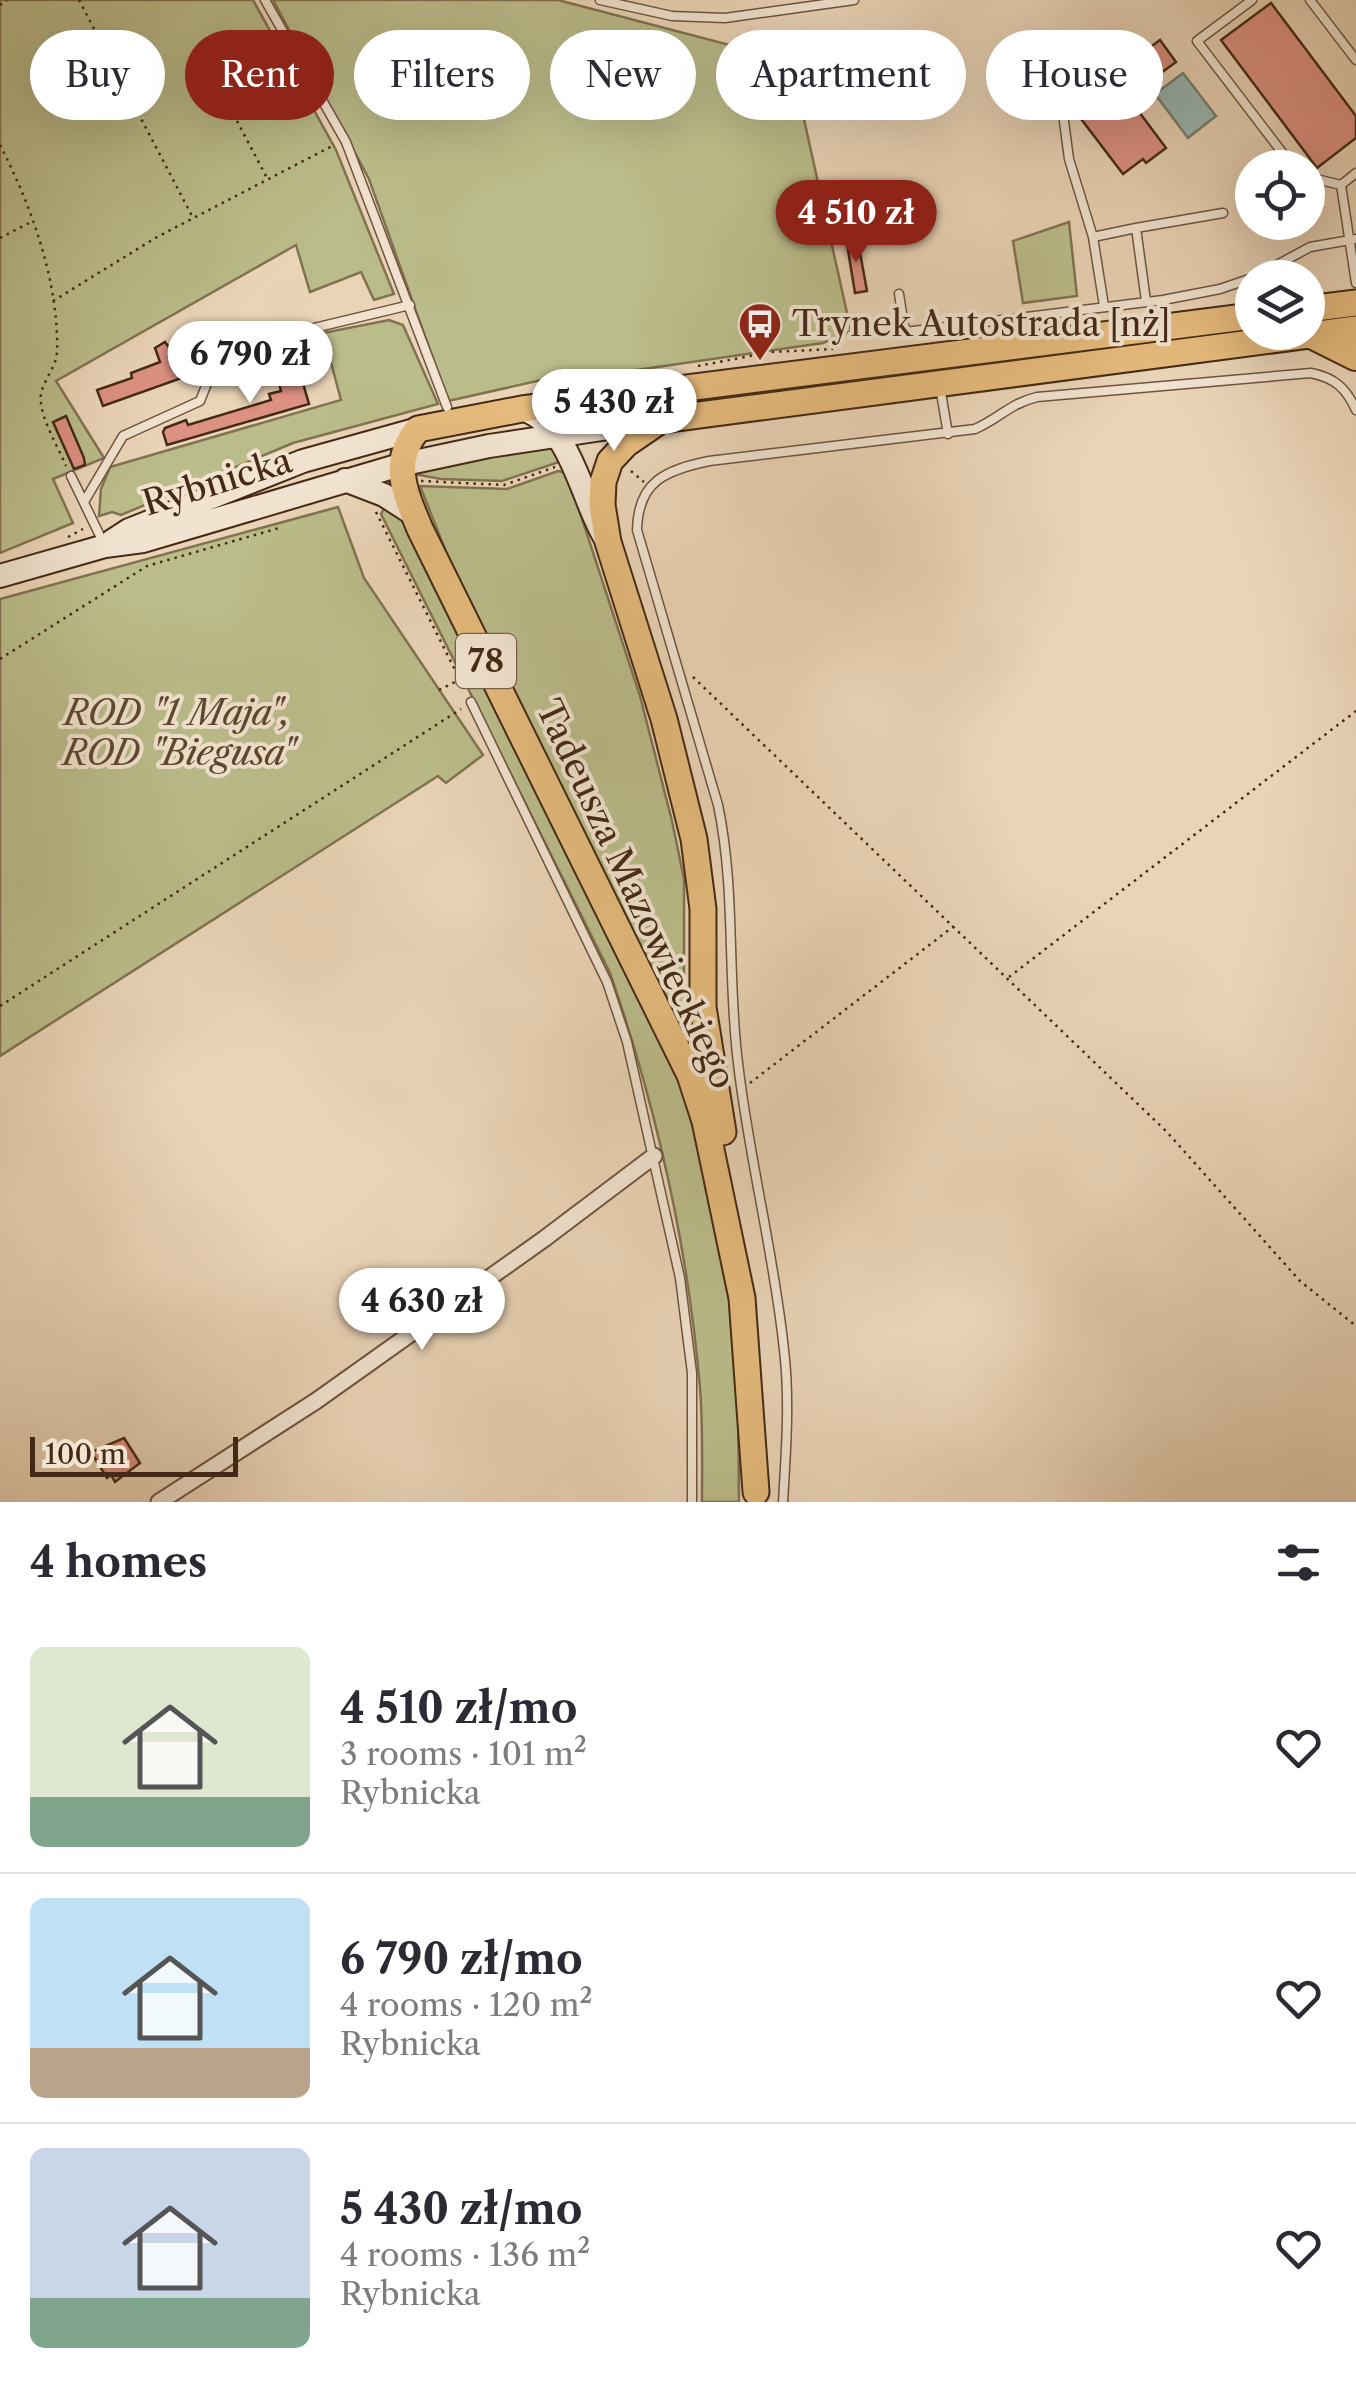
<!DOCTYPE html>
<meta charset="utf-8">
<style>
body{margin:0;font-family:"Libre Caslon Text",serif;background:#f7f7f7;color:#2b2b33;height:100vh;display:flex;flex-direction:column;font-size:38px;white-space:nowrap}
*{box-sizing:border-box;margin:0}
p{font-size:32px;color:#7c7c81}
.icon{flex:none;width:55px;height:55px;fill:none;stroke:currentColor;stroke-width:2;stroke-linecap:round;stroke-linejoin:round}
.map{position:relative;height:1502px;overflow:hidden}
.details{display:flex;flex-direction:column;background:#fff;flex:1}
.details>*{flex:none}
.top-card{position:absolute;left:30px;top:30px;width:1298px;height:90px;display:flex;gap:20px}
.buttons{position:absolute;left:1235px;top:150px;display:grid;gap:20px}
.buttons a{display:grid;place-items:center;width:90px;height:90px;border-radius:50%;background:#fff;box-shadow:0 10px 40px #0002;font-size:50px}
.scale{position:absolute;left:30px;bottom:25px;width:208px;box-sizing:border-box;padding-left:10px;border:5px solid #442a15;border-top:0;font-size:28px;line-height:35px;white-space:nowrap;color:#442a15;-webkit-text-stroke:8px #f1e3d0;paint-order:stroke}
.price{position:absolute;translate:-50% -85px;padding:0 22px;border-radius:35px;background:#fff;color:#222;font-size:32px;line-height:65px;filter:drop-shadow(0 2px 5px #0008)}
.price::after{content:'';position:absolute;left:50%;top:60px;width:30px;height:22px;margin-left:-15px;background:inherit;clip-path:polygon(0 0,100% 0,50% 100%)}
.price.active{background:#8f2418;color:#fff}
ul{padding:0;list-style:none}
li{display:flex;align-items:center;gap:30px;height:250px;padding:0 30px}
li+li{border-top:2px solid #e1e1e2}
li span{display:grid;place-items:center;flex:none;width:280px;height:200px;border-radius:15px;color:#555}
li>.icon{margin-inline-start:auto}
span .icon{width:120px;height:120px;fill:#fffc;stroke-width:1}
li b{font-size:42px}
h2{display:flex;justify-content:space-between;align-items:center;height:120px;padding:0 30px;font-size:42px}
.chip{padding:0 35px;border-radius:45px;background:#fff;box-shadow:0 10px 40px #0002;font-size:35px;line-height:90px}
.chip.active{background:#8f2418;color:#fff}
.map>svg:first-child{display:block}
.green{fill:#bbbc8b;stroke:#807350;stroke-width:2.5}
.water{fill:#98b7b3;stroke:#767f74;stroke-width:2.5}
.building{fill:#dd9183;stroke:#442a15;stroke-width:2.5}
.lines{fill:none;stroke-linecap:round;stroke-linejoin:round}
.service-casing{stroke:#6e543e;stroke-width:11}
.minor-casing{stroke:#6e543e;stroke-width:19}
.secondary-casing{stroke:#442a15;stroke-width:26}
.primary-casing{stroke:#442a15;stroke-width:29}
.motorway-casing{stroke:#442a15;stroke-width:34}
.path{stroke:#442a15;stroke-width:2.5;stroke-dasharray:2.5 5;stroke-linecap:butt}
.service{stroke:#f1e3d0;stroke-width:8}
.minor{stroke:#f1e3d0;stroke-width:15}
.secondary{stroke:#f1e3d0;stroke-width:22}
.primary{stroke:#e5ba7c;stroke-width:25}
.motorway{stroke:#e5ba7c;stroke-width:30}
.labels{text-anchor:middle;stroke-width:8;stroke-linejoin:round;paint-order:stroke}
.shield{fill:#f1e3d0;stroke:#78624d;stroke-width:2.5}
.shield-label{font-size:32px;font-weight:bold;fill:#442a15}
.poi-label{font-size:35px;fill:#442a15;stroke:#f1e3d0;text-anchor:start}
.street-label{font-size:35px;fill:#442a15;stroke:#f1e3d0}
.park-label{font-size:35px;font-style:italic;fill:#5c472d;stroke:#f1e3d0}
</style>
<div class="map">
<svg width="1356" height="1502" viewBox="0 0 1356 1502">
<rect width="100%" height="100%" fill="#ead4b7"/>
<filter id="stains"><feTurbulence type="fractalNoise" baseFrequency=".002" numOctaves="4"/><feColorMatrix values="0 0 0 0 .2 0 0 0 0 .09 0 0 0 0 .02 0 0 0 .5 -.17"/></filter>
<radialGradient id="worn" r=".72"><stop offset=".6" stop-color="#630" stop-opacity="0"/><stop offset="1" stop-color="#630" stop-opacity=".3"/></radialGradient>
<path class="green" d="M0 0H253L336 150 394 294 374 300 361 272 310 292 296 245 56 381 104 458 53 479 73 523 0 553Z
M273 0H558L791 61 851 331 823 343 630 371H582L448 401 369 179Z
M1069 222 1077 296 1023 303 1013 241Z
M389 320 403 325 438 404 293 443 121 515 112 512 99 516 101 489 110 467 341 400 323 333Z
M554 445 562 461 502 481 441 479 414 474 415 469Z
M558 471 567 473 640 696 672 821 684 879V998L693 1054 448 557 420 486 507 489Z
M387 503 402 516 681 1077 727 1275 738 1387 739 1502H702C702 1464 703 1426 700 1388 688 1248 656 1106 610 973L381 514Z
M338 507 364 578 483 755 446 783 438 776 0 1056V599Z"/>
<path class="water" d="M1183 73 1216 116 1188 138 1155 94Z"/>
<path class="building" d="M1271 3 1356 116V138L1317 168 1221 40Z
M1160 40 1176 62 1154 78 1138 56Z
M1113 77 1166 148 1146 163 1143 159 1123 174 1072 107Z
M857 236 867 291 855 293 846 238Z
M165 342 179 361 185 359 190 375 103 406 97 390 132 378 131 373 160 362 155 348Z
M295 356 309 404 167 445 163 432 165 428 186 420 188 425 271 400 269 394 281 391 273 362Z
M66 416 84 458 85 465 74 469 53 422Z
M124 1438 140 1463 115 1482 111 1475 107 1478 91 1452Z"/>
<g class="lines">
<g class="service-casing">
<path id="service" d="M265 0 346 142 447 407
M600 0 672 16 725 18 854 0
M1252 0 1197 41 1294 168
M1310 0 1356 60
M1084 46 1056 61 1069 159 1093 237
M1308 177 1341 185 1356 173
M1341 185 1356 283
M1297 222 1298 228
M1136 228 1223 213
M1253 278 1310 247 1356 239
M899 294 905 332 1163 300 1220 289 1252 278
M1104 306 1093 237 1136 228 1146 301
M940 387 948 434
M71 476 103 542
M84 502 123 436 200 401 212 371 226 349 410 305
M471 702 607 982 627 1042 680 1278 692 1373V1502
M783 1502C786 1451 790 1400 784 1350 774 1253 749 1159 738 1063 727 977 736 891 718 805L637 530C638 481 666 470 709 461L975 429C1000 418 1009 404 1037 397L1311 373C1335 378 1346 388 1356 410"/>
</g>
<g class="minor-casing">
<path id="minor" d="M159 1502 316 1401 544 1239 654 1156"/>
</g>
<g class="secondary-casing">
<path id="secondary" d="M522 409C571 425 580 495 604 536
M345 480 384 495 415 515
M112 541 129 530 303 461 418 429
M0 576 105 546 143 541 400 465 489 446 661 420"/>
</g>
<g class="primary-casing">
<path id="primary" d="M1308 309 1356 303
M723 1132 703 1007V909L694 839 664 719 608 542 602 505 603 482 610 461 626 444 661 420 1356 329
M756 1492 742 1298 705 1121 690 1075 420 529C405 493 390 462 418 429L522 409 1252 316"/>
</g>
<g class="motorway-casing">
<path id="motorway" d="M1314 334 1356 355"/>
</g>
<path class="path" d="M79 0 192 216
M0 5 7 0
M216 81 267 178
M0 145C31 205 59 282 57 351 57 366 44 379 41 394 38 415 58 446 66 466
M0 238 33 221
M53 301 157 237 334 145
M698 366 771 352 833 349
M556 384 572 379 587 380
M631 471 644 482
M421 481 504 485 555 467
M376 512 466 692
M68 537 83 529
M0 659 147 566 279 528
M693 677 1167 1132 1300 1281 1356 1326
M439 690 459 680
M1009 977 1356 711
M0 1006 461 709
M750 1083 954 926"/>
<use href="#service" class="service"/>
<use href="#minor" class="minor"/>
<use href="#secondary" class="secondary"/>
<use href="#primary" class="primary"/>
<use href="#motorway" class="motorway"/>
</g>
<defs>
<g id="bus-pin" transform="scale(2.25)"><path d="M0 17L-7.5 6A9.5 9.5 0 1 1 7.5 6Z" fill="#8f2418" stroke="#f1e3d0"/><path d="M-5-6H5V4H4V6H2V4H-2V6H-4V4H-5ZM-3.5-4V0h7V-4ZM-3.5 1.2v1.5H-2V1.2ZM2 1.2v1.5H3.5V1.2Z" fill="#fff"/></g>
</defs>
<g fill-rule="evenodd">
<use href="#bus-pin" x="760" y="324"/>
</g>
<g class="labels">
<rect class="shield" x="456" y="634" width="60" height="54" rx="8"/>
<g class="shield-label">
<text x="486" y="672">78</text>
</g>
<g class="poi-label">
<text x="792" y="336">Trynek Autostrada [nż]</text>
</g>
<g class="street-label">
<text transform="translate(217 482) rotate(-17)" y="12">Rybnicka</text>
<text transform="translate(636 894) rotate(65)" y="12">Tadeusza Mazowieckiego</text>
</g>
<g class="park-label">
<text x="178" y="725">ROD "1 Maja",<tspan x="178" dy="40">ROD "Biegusa"</tspan></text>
</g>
</g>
<rect width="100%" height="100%" filter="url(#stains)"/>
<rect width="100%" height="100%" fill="url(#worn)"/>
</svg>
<div class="buttons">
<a><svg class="icon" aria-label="locate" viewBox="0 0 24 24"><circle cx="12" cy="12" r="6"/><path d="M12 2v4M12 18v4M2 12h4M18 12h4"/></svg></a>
<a><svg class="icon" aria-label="layers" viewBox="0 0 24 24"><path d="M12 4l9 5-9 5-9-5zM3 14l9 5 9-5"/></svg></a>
</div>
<div class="scale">100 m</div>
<b class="price active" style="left:856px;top:265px">4 510 zł</b>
<b class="price" style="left:250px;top:406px">6 790 zł</b>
<b class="price" style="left:614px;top:454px">5 430 zł</b>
<b class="price" style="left:422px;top:1353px">4 630 zł</b>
<div class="top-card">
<a class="chip">Buy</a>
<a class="chip active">Rent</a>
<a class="chip">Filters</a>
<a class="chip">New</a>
<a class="chip">Apartment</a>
<a class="chip">House</a>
</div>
</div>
<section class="details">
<h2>4 homes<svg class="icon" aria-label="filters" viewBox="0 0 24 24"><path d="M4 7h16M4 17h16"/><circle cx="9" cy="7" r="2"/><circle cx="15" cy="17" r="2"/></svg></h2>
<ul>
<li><span style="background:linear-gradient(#dfe7d0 75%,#7fa58c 0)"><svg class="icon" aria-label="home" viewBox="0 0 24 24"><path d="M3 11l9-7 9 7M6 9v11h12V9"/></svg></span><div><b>4 510 zł/mo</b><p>3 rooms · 101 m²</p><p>Rybnicka</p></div><svg class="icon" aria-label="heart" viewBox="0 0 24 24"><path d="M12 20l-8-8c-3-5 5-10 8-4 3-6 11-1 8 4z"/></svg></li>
<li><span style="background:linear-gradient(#bfe0f5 75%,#b9a48a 0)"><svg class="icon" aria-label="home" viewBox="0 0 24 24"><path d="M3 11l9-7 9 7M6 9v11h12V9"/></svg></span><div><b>6 790 zł/mo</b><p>4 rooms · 120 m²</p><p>Rybnicka</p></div><svg class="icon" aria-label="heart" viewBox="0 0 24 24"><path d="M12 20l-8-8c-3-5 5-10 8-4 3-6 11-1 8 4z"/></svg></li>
<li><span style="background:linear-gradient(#c9d6e8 75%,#7fa58c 0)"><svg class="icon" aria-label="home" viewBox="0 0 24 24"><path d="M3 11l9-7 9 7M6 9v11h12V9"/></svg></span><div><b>5 430 zł/mo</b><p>4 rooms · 136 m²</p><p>Rybnicka</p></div><svg class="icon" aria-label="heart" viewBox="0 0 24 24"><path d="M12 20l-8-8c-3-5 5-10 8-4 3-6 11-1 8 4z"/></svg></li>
</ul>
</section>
